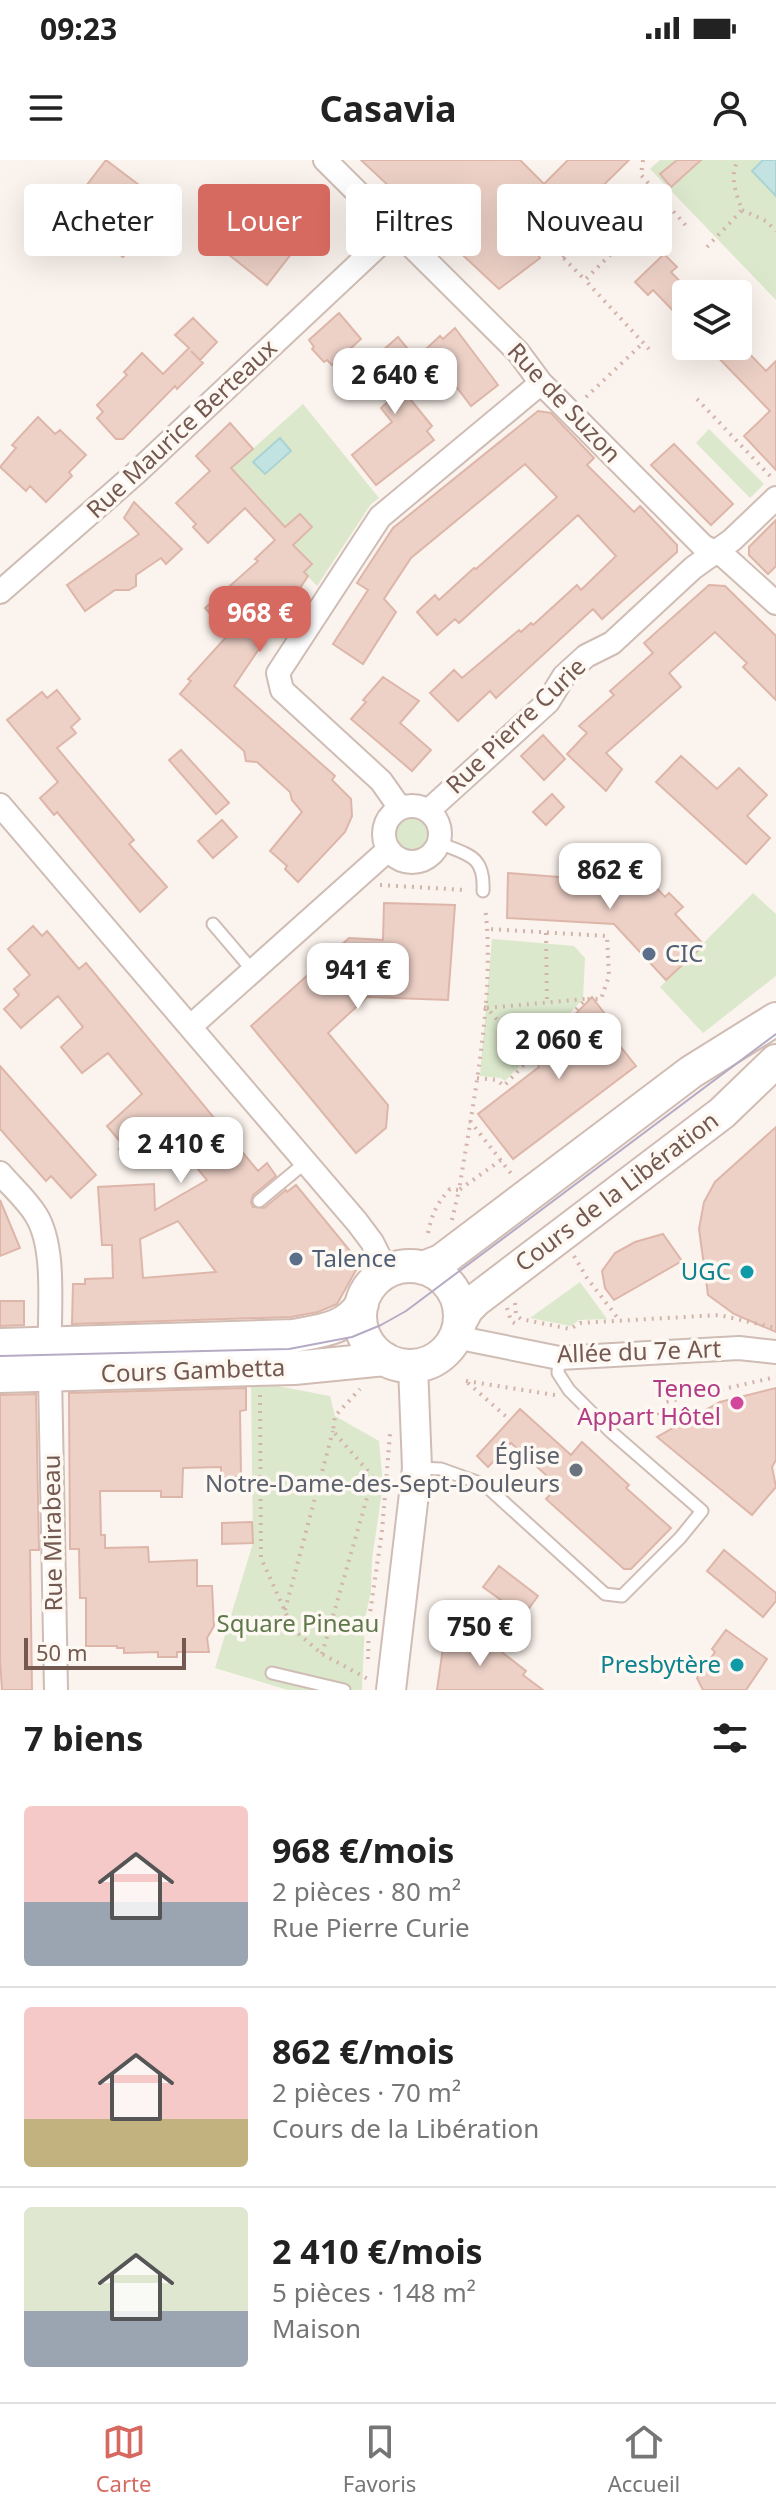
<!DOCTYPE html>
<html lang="fr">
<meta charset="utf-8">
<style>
body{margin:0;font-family:"Noto Sans",sans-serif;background:#f2f2f2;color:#222;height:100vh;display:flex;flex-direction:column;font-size:30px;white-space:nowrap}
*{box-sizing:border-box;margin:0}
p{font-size:26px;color:#767676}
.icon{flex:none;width:44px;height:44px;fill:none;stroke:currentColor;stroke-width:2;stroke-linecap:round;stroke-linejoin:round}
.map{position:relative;height:1530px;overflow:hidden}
.details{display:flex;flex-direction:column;background:#fff;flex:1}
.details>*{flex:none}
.top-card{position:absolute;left:24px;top:24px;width:728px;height:72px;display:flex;gap:16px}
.tools{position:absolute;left:672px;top:120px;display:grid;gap:16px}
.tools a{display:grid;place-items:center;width:80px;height:80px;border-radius:8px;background:#fff;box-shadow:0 8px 32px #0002;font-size:40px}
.scale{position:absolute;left:24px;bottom:20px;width:162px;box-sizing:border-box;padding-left:8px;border:4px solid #745951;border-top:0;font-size:22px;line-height:28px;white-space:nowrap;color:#745951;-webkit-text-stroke:6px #fef8f3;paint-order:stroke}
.price{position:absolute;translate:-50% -68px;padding:0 18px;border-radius:16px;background:#fff;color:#222;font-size:26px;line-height:52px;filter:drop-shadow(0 2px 4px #0008)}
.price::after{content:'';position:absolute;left:50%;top:48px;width:24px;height:18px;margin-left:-12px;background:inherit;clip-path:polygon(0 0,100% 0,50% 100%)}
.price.active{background:#d66960;color:#fff}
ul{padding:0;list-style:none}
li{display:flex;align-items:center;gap:24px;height:200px;padding:0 24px}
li+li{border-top:2px solid #e0e0e0}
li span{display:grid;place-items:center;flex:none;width:224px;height:160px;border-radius:8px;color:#555}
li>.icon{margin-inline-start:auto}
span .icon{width:96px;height:96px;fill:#fffc;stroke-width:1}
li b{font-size:34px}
h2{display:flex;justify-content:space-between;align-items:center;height:96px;padding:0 24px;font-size:34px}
.chip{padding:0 28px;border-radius:8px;background:#fff;box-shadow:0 8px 32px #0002;font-size:28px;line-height:72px}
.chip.active{background:#d66960;color:#fff}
.status{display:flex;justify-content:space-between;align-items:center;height:56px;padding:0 40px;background:#fff;direction:ltr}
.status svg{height:22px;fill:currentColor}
header{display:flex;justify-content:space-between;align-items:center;height:104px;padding:0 24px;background:#fff;font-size:36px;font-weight:700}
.tabs{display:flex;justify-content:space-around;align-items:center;height:112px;border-top:2px solid #e0e0e0;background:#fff;font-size:22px;color:#767676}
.tabs a{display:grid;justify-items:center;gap:4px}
.tabs .active{color:#d66960}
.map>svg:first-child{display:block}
.green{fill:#dbe8cc}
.water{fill:#c3e3e3;stroke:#aad3d4;stroke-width:2}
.building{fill:#edd1c7;stroke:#deb6a9;stroke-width:2;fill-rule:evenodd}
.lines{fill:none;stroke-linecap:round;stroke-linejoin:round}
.service-casing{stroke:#cfbdb5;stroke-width:15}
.minor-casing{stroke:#cfbdb5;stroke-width:26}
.tertiary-casing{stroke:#cfbdb5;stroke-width:32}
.secondary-casing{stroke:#d1bcb3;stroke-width:36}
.path{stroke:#d3b4aa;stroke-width:4;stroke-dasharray:2 6;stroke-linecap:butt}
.service{stroke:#fff;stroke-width:11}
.minor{stroke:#fff;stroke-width:22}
.tertiary{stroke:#fff;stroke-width:28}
.secondary{stroke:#fff;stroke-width:32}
.tram{stroke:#b5abc5;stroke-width:2}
.service-dot{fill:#5c6f8a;stroke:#fef8f3;stroke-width:3}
.culture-dot{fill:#0f9aa8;stroke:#fef8f3;stroke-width:3}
.hotel-dot{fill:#d1479c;stroke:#fef8f3;stroke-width:3}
.worship-dot{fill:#6b7280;stroke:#fef8f3;stroke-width:3}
.labels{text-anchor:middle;stroke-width:7;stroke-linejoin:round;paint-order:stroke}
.street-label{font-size:24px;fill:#745951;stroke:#fef8f3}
.service-label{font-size:24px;fill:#4e5e75;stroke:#fef8f3;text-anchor:start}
.culture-label{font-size:24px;fill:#0d838f;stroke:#fef8f3;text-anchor:end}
.hotel-label{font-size:24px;fill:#b23c85;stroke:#fef8f3;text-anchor:end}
.worship-label{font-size:24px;fill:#5b616d;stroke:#fef8f3;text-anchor:end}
.park-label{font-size:24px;fill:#5e784b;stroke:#fef8f3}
</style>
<div class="status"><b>09:23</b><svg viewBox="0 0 49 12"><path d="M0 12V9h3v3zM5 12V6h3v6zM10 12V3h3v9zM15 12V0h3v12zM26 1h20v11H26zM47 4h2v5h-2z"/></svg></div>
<header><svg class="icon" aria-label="menu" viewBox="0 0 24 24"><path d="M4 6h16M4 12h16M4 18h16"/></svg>Casavia<svg class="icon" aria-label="person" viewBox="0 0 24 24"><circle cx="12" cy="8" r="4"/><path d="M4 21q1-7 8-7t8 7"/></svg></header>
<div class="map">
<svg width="776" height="1530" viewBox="0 0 776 1530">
<rect width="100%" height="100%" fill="#fbf3ed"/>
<path class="green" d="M660 0H776V140L650 9Z
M303 244 379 338 371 344 317 426 218 320Z
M709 269 764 324 750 338 696 283Z
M395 675a18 18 0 1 1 36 0a18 18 0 1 1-36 0Z
M753 733 776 754V816L703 873 660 827Z
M492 779 574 786 585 798 583 839 505 921 501 918 480 916Z
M580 1122 607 1159 579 1160 571 1166 530 1158Z
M251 1221 330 1236 335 1256 379 1281 383 1325 372 1399 371 1431 365 1459 362 1530H288L215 1508 253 1383Z"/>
<path class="water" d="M763 0H776V36L752 11Z
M280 278 291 291 265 314 253 302Z"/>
<path class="building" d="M106 0 164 44 123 97 66 52Z
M361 0H520L544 24 568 0H629L563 65 566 67 538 95 540 98 499 129Z
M677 0H701L671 27 660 14Z
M250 25 309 71 267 125 209 79Z
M664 94 677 107 671 112 686 128V164L653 130 648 135 635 122Z
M339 153 361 179 332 205 327 200 324 202 312 189 314 187 309 180Z
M193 158 217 182 200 200 191 191 203 203 177 229 175 226 123 279H116L97 258 103 252 97 245 127 215 124 212 142 193 163 214 189 188 175 175Z
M455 168 498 225 471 246 427 188 440 176 443 179Z
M398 177 424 209 402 229 432 266 427 271 434 280 376 325 352 295 392 262 381 248 394 236 366 205Z
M707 186H742L766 211 776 201V310L744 276 770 251Z
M538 251 551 253 594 298 587 305 634 352 640 346 677 385V392L602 459 593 449 496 538 490 531 458 561 430 533 454 510 462 518 519 470 521 472 531 463 533 465 577 425 581 430 616 396 578 355 459 463 455 459 437 475 417 452 435 435 439 440 474 408 476 409 557 337 525 304 411 398 384 439 396 452 363 504 333 484 368 430 357 423 393 368Z
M38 257 55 274 60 270 86 295 69 312 72 316 46 342 30 326 26 331 0 307 16 288 12 285Z
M230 263 253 289 231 308 285 367 300 354 312 367 293 385 312 404 304 412 308 416 234 526 335 616 332 620 351 639 352 656 345 672 298 722 285 709 287 706 270 691 302 652 292 640 290 632 257 602 246 601 244 591 180 534 191 521 188 519 229 474 205 448 258 401 255 399 275 380 245 348 208 383 193 367 196 364 176 343 210 311 196 296Z
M674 284 733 344 711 365 651 305Z
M134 342 182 389 166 404 161 398 136 415V426L129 430H115L85 451 67 425 139 374 124 358Z
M776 360V406L768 414 749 395V387Z
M709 425 725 426 776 476V540L743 507 747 503 715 472 669 513 681 527 606 593 622 609 606 631 567 594 587 573 579 566 614 535 610 531 653 493 644 483Z
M383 517 419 541 400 563 431 590 412 611 351 559 366 542 363 540Z
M57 530 80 559 71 567 76 573 57 588 134 680 129 684 167 727 140 752 57 652 54 655 40 638 58 622 7 560 42 532 47 538Z
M543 575 565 599 544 620 521 596Z
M181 590 229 643 216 654 169 600Z
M681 596 717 629 739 608 767 635 747 656 770 678 746 704 656 622Z
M552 634 564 647 546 665 533 652Z
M222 660 237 677 213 698 198 681Z
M634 704 665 737 669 733 683 747 675 754 704 785 666 820 614 764 507 758 508 713 597 720 590 713 622 715Z
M384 743 455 745 448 840 367 837 328 873 388 945 386 968 356 993 251 866 349 778 383 780Z
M33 766 42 776 47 771 79 809 86 803 258 1011 267 1003 276 1016 253 1035 251 1042 253 1047 264 1048 286 1030 287 1032 296 1025 360 1103 337 1144 318 1152 291 1157 72 1164 73 1124H85V1119L113 1118 112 1085H102L98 1027 154 1024 155 1050 207 1020 172 978 169 980 163 972 129 1002 119 989 123 985 107 966 142 934 108 893 82 913 61 887 83 867 58 836 21 868 4 849 19 835 14 829 30 815 8 789ZM178 1061 216 1112 143 1118 140 1079Z
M592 837 611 862 612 876 636 906 513 999 478 954 539 907 534 897Z
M0 906 96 1015 71 1038 51 1016 46 1021 0 969Z
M776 967V1172L734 1154 708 1135 699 1069 704 1042 715 1022Z
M0 1040 20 1088 0 1096Z
M663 1074 682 1101 614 1140 605 1128 602 1111 615 1093 635 1082Z
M0 1141H24V1165L0 1166Z
M246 1228V1250L240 1251 241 1317H221V1307L183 1308 182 1337H161V1331H100L101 1375H105V1388L148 1387 149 1402 197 1400V1426H212L214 1466 207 1478 209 1492H177V1497H158V1492L124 1493V1488H117V1486H86V1438H80L79 1389H70L69 1233Z
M776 1228V1300L772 1307 776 1327 752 1355 657 1277 720 1242Z
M36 1234 39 1390H30L32 1530H2L0 1500V1235Z
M520 1249 571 1295 582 1282 629 1325 626 1328 671 1368 631 1409H624L546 1339 558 1326 511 1283 488 1307 477 1296Z
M252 1362 253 1383 222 1384V1363Z
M724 1390 776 1433V1441L763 1457 707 1411Z
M499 1406 538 1436 523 1456 483 1427Z
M726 1470 767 1499 746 1530H703L697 1518 715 1492 712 1489Z
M475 1471 526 1511 523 1515 543 1530H437L444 1481 465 1484Z"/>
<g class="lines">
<g class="service-casing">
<path id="service" d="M439 683C468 695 485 695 483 731
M213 764 253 811
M259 1041 306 1002
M418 1308 441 1309 485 1325 605 1434 622 1436 680 1378 702 1351 610 1271 569 1230 558 1213 559 1198
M272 1513 344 1530"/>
</g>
<g class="minor-casing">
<path id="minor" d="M325 0 518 192 541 223 703 386 725 397 776 443
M0 432 136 313 396 69
M0 645 357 1062 372 1082 387 1112
M384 674a28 28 0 1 1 56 0a28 28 0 1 1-56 0Z
M400 648 381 621 282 530 278 513 380 357 541 223
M428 651 548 542 564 516 586 496 612 483 693 408 732 380 776 338
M191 866 388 690
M0 1013C12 1027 27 1040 36 1055 56 1087 49 1147 50 1184
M457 1175 470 1180 559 1198 739 1188 776 1192
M50 1215 56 1530"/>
</g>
<g class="tertiary-casing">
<path id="tertiary" d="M391 1530 417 1308 413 1206"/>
</g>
<g class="secondary-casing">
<path id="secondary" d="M360 1156a50 50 0 1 1 100 0a50 50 0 1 1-100 0Z
M423 1108 441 1101 691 912 776 859
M460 1162 467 1149 476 1140 722 953 776 901
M0 1185 293 1176C320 1171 347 1169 362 1144
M0 1216 294 1208 385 1199"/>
</g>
<path class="path" d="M643 0 641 15 689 69
M742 50 766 61 776 71
M707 87 742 50C736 33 729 17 738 0
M563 98 595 64 584 53 550 84 585 120
M649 189 585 120 663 42
M586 237 643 183
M697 239 772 318
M380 725 466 730
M546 773 547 843
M484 847 487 848 530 898 586 839H601L609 816 607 776 489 769
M487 848 585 839
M477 918 497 920 504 926 530 898
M470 961 513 1016
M452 1060 459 1030 501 1000
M428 1073C432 1054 437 1043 450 1029L459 1030C473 943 496 833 485 747
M574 1096 587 1118 620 1161
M515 1143 516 1155 521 1159 570 1169 580 1163 719 1155 776 1168
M507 1148 511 1161 519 1166
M466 1221 555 1235
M468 1223 510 1260
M260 1235 261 1398 293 1469 322 1494 368 1519
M647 1267 666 1242 776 1217
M285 1450 333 1271
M322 1494 373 1317 333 1271 335 1256 360 1229
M368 1499 369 1460 382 1371 390 1274"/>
<use href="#service" class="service"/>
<use href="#minor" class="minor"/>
<use href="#tertiary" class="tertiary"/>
<use href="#secondary" class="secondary"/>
<path class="tram" d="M0 1196 289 1189 352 1177 381 1165 406 1151 776 874"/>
</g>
<g class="service-dot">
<circle cx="649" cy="794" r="8"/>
<circle cx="296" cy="1099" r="8"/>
</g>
<g class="culture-dot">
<circle cx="747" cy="1112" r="8"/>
<circle cx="737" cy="1505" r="8"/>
</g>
<circle class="hotel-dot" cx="737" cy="1243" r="8"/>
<circle class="worship-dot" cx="576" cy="1310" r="8"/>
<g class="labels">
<g class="street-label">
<text transform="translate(564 243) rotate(47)" y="8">Rue de Suzon</text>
<text transform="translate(182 269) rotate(-43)" y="8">Rue Maurice Berteaux</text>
<text transform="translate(516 566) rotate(-44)" y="8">Rue Pierre Curie</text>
<text transform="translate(617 1032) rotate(-37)" y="8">Cours de la Libération</text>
<text transform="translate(639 1192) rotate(-2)" y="8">Allée du 7e Art</text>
<text transform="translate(193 1211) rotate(-2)" y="8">Cours Gambetta</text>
<text transform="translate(53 1373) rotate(-91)" y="8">Rue Mirabeau</text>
</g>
<g class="service-label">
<text x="665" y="802">CIC</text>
<text x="312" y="1107">Talence</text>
</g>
<g class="culture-label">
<text x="731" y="1120">UGC</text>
<text x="721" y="1513">Presbytère</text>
</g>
<g class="hotel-label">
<text x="721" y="1237">Teneo<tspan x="721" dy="28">Appart Hôtel</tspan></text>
</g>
<g class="worship-label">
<text x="560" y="1304">Église<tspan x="560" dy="28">Notre-Dame-des-Sept-Douleurs</tspan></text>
</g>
<g class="park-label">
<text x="298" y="1472">Square Pineau</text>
</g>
</g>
</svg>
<div class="tools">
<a><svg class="icon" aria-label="layers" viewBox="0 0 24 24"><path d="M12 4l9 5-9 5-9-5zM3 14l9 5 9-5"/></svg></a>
</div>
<div class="scale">50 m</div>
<b class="price" style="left:395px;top:256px">2 640 €</b>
<b class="price active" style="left:260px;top:494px">968 €</b>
<b class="price" style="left:610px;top:751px">862 €</b>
<b class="price" style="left:358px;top:851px">941 €</b>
<b class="price" style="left:559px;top:921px">2 060 €</b>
<b class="price" style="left:181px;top:1025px">2 410 €</b>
<b class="price" style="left:480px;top:1508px">750 €</b>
<div class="top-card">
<a class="chip">Acheter</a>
<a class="chip active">Louer</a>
<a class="chip">Filtres</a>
<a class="chip">Nouveau</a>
</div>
</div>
<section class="details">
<h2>7 biens<svg class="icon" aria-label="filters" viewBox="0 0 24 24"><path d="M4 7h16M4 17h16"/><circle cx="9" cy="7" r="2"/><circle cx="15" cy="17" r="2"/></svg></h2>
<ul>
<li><span style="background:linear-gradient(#f6c9c9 60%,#9aa5b1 0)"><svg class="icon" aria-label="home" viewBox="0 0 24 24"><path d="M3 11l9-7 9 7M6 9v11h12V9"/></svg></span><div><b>968 €/mois</b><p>2 pièces · 80 m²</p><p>Rue Pierre Curie</p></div></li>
<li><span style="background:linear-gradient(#f6c9c9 70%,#c2b280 0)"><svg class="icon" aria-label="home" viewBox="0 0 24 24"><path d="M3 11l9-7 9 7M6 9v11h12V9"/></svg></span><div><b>862 €/mois</b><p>2 pièces · 70 m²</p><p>Cours de la Libération</p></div></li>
<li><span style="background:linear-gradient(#dfe7d0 65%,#9aa5b1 0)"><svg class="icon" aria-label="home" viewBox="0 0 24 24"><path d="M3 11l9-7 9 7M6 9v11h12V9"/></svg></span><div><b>2 410 €/mois</b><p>5 pièces · 148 m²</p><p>Maison</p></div></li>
</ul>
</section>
<nav class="tabs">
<a class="active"><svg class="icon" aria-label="map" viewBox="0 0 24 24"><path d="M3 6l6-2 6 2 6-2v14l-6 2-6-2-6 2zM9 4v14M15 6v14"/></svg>Carte</a>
<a><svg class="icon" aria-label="saved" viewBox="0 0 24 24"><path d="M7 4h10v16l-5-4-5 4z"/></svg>Favoris</a>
<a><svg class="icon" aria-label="home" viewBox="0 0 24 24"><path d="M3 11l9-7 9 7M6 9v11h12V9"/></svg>Accueil</a>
</nav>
